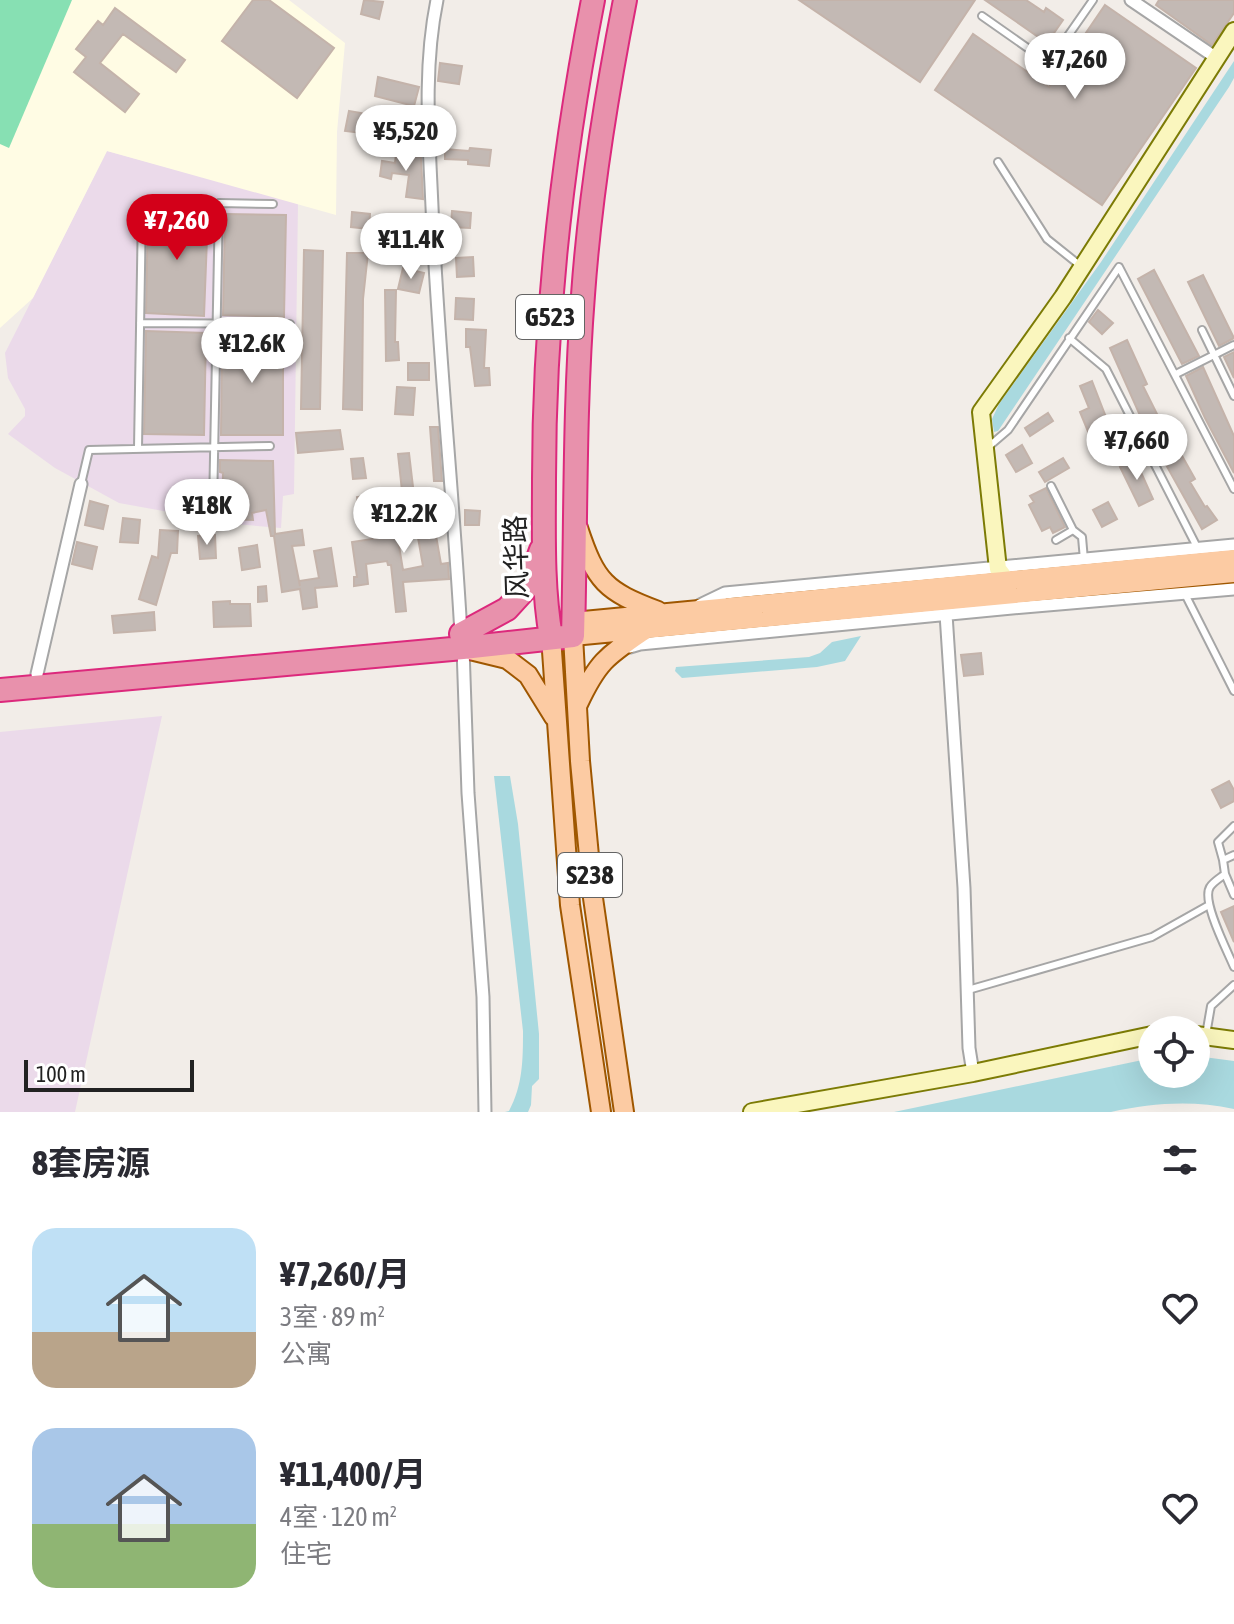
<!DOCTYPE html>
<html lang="zh">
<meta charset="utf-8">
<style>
body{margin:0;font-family:"Asap Condensed","Noto Sans SC",sans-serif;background:#f7f7f7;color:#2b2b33;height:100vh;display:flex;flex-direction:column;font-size:30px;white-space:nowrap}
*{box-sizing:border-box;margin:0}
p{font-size:26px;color:#7c7c81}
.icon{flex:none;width:44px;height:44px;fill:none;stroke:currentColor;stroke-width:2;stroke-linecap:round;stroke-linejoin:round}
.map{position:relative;height:1112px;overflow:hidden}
.panel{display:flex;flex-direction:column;background:#fff;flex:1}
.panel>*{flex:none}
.fabs{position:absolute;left:1138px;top:1016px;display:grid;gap:16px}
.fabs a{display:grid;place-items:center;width:72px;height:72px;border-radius:50%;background:#fff;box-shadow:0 8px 32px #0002;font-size:40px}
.scale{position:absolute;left:24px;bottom:20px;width:170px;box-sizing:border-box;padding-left:8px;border:4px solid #222;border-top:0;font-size:22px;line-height:28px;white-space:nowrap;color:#222;-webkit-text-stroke:6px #fff;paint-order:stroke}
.price{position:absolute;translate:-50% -68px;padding:0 18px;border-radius:28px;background:#fff;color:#222;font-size:26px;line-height:52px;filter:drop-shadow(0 2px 4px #0008)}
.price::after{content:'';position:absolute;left:50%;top:48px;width:24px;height:18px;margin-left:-12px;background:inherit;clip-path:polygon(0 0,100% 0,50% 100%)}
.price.active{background:#d30019;color:#fff}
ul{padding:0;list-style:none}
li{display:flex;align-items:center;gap:24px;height:200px;padding:0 32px}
li span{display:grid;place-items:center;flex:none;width:224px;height:160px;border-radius:24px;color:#555}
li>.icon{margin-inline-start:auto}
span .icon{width:96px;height:96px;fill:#fffc;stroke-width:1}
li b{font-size:34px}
h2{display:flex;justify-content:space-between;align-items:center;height:96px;padding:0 32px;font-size:34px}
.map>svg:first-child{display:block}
.industrial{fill:#ebdaea}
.education{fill:#fffce4}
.pitch{fill:#87e0b3}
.water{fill:#a9d9df}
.building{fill:#c3b9b4;stroke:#c4b3aa;stroke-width:2;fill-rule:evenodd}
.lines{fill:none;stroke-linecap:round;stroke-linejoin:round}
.lane-casing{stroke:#a6a6a6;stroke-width:10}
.street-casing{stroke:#a6a6a6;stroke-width:15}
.secondary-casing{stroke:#7c7b05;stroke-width:20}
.primary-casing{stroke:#9f5700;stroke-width:22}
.highway-casing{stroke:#dc297c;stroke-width:26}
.lane{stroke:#fff;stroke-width:6}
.street{stroke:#fff;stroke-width:11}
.secondary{stroke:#faf6be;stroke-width:16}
.primary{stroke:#fccba3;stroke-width:18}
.highway{stroke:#e891ac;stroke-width:22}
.labels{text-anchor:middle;stroke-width:7;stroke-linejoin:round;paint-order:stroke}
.shield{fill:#fff;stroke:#646464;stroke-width:2}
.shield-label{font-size:26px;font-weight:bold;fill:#222}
.street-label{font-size:28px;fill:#222;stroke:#fff}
</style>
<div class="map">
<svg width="1234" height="1112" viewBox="0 0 1234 1112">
<rect width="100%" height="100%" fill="#f2ede8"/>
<path class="industrial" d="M107 151 298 203 294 494 283 496 281 528 235 524 119 503 55 468 8 434 25 416V409L8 378 5 353Z
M162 716 75 1112H0V732Z"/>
<path class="education" d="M0 0H289L345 43 337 132 336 215 107 151 33 298 0 328Z"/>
<path class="pitch" d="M0 0H72L9 148 0 144Z"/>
<path class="water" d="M1234 61V78L1229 87 998 431 994 432 992 419 999 404 1101 262Z
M861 636 845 661 817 667 682 678 675 671 676 667 809 657 820 653 832 642Z
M494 776H510L518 824 539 1034V1079L532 1086 531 1105 528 1112H505L509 1111C523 1085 523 1059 523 1031Z
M1196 1056 1234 1061V1109C1192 1100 1152 1103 1111 1112H894L1152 1058V1074H1196Z"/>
<path class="building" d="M253 0H269L334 48 297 98 222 41Z
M364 0 383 2 379 19 361 14Z
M799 0H975L920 82Z
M985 0H1026L1044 12 1046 8 1063 20 1047 43Z
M1159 0H1234V13L1212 45 1156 5Z
M1105 5 1196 68 1102 205 935 90 973 34 1049 87Z
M115 8 185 60 176 72 123 34 100 63 139 94 125 112 74 72 86 57 76 49 98 21 103 25Z
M440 63 462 66 459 84 438 81Z
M378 77 419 87 414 106 375 96Z
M349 111 367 114 366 122 403 129 404 125 420 126V140L345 131Z
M470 148 491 150 489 166 468 164V160L445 159V149L469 151Z
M396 154 421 157 423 199 406 197 409 175 392 173 391 179 380 176 382 161 395 163Z
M148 209 208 212 204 316 146 313Z
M452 211 471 213 470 228 451 227Z
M352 212 370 214 369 229 351 227Z
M225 214 286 215 284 317 223 315Z
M389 228 407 234 402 248 384 242Z
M304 250 323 251 320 409H301Z
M347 253H368L363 299 362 410 343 409Z
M473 257 474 276 457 277 456 258Z
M403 268 424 273 419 293 398 289Z
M1154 270 1199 356 1182 364 1138 279Z
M1203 275 1234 338 1219 346 1188 282Z
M385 290H396L395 342H398L399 360 386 361Z
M456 298 474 299 473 320 455 319Z
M1098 310 1113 323 1102 334 1089 322Z
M466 329 486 330 484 368H489L490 385 475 386 470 347H466Z
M146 331 206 333 204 435 144 434Z
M222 334 283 335V435H221Z
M1127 340 1147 384 1143 386 1161 422 1146 429 1110 348Z
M1234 352V378L1224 357Z
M408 363H429V380H408Z
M1203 367 1234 436V473L1205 418 1186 376Z
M1092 381 1109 425 1089 434 1080 412 1089 408 1080 386Z
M397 387 415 388 413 415 395 414Z
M1048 413 1053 421 1030 436 1025 428Z
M430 427H438L442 481H434Z
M340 430 343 449 298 453 296 433Z
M1172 438 1195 479 1190 482 1205 507 1207 506 1217 520 1202 529 1156 447Z
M1022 445 1032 463 1016 472 1006 455Z
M409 453 415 504 359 512 357 497 402 491 398 454Z
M363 458 366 478 353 479 351 459Z
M1063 458 1069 468 1045 482 1039 472Z
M1135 459 1153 499 1139 506 1120 467Z
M220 460 273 461 275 534 302 530 304 545 292 546 300 586 299 581 319 578 314 551 331 548 337 586 315 588 317 607 303 609 300 589 282 592 274 536H271L266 510 252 513 253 520 222 519 223 473 220 472Z
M1046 488 1065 527 1053 533 1050 527 1042 531 1029 505 1034 502 1030 496Z
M90 501 108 506 103 529 85 525Z
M1108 502 1117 519 1102 527 1093 510Z
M465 510 480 511 479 525H465Z
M123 518 140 520 138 543 120 542Z
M445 518 446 529 435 530 441 564 448 563 449 579 403 582 406 611 396 612 391 565H388L387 561 366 564 368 584 354 586V577H357L352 542 385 537 384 525ZM417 532 423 566 403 570 397 534Z
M160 530 178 531 177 553H171L156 605 139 599 152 556 158 558Z
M215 535 216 558 200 559 198 536Z
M77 542 97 547 92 569 72 564Z
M257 545 260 567 242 570 239 548Z
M266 586 267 601 258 602V587Z
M230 601V604H250L251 626 214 627 213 602Z
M154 612 155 630 114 633 112 616Z
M981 653 983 674 964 676 961 655Z
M1229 781 1234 790V801L1221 808 1212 790Z
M1234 906V942L1221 912Z"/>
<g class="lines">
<g class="lane-casing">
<path id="lane" d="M982 16 1049 63 1093 0
M998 162 1047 239 1082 267
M140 323 290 324
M1202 330 1234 396
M1069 338 1106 369 1198 549
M1176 374 1234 345
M138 448 142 210
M987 448 1008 430 1119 267 1234 489
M81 484 89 450 270 446
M1051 486 1073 530 1082 537 1084 560
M213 508 219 203 273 204
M1056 540 1073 530
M1185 594 1234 691
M1234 855 1223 860 1225 874 1234 895
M1223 860 1218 842 1234 826
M1225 874C1220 878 1213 882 1210 887 1201 901 1228 952 1234 967
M968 990 1152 937 1209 905
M1206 1035 1211 1006 1234 985"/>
</g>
<g class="street-casing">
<path id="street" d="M437 0C423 68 429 138 432 207 438 349 453 491 461 634
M1131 0 1215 57
M700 605 725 593 1234 545
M946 614 964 888 969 1048 973 1073
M630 647 640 644 1012 608 1234 589
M463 648 468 793 483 997 485 1112
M37 674 81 484"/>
</g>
<g class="secondary-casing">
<path id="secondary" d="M1008 582 998 569 981 412 1063 297 1234 31
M1196 1035 1234 1040
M752 1112 973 1073 1152 1035"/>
</g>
<g class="primary-casing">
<path id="primary" d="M578 528C596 582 605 591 658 611
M573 622 1234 559
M551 637 570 905 601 1112
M470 650 507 659 528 675 554 717
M578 704C598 661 607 656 645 630
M624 1112 593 898 580 761 573 636 1234 573"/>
</g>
<g class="highway-casing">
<path id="highway" d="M461 634 507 609 528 586 541 550
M551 637C542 586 544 531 544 479 544 318 562 158 593 0
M0 690 463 648 573 636C576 522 574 409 583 295 590 196 606 97 625 0"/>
</g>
<use href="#lane" class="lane"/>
<use href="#street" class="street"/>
<use href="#secondary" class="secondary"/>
<use href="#primary" class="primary"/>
<use href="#highway" class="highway"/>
</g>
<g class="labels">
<g class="shield">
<rect x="516" y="295" width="68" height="44" rx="6"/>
<rect x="558" y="853" width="64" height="44" rx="6"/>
</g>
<g class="shield-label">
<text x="550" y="326">G523</text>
<text x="590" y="884">S238</text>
</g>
<g class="street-label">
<text transform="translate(516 557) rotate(-92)" y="10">风华路</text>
</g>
</g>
</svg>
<div class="fabs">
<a><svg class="icon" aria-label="locate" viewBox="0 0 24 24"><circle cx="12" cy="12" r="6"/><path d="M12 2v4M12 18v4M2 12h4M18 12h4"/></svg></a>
</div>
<div class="scale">100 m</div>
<b class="price" style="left:1075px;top:101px">¥7,260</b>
<b class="price" style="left:406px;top:173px">¥5,520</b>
<b class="price active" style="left:177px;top:262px">¥7,260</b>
<b class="price" style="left:411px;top:281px">¥11.4K</b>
<b class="price" style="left:252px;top:385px">¥12.6K</b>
<b class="price" style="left:1137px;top:482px">¥7,660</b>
<b class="price" style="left:207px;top:547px">¥18K</b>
<b class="price" style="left:404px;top:555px">¥12.2K</b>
</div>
<section class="panel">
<h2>8套房源<svg class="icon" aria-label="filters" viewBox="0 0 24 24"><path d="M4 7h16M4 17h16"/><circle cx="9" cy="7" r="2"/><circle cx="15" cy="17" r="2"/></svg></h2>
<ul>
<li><span style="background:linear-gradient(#bfe0f5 65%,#b9a48a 0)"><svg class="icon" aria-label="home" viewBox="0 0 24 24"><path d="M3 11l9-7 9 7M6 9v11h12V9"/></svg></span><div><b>¥7,260/月</b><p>3室 · 89 m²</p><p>公寓</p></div><svg class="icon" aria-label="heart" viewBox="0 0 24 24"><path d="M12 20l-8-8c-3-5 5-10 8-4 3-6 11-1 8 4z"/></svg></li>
<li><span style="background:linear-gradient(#a9c7e8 60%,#8fb573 0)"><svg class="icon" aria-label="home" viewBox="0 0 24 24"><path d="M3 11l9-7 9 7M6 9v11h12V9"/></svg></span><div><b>¥11,400/月</b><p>4室 · 120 m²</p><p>住宅</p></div><svg class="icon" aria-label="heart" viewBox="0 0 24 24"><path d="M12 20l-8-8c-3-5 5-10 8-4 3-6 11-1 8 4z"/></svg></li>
</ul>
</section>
